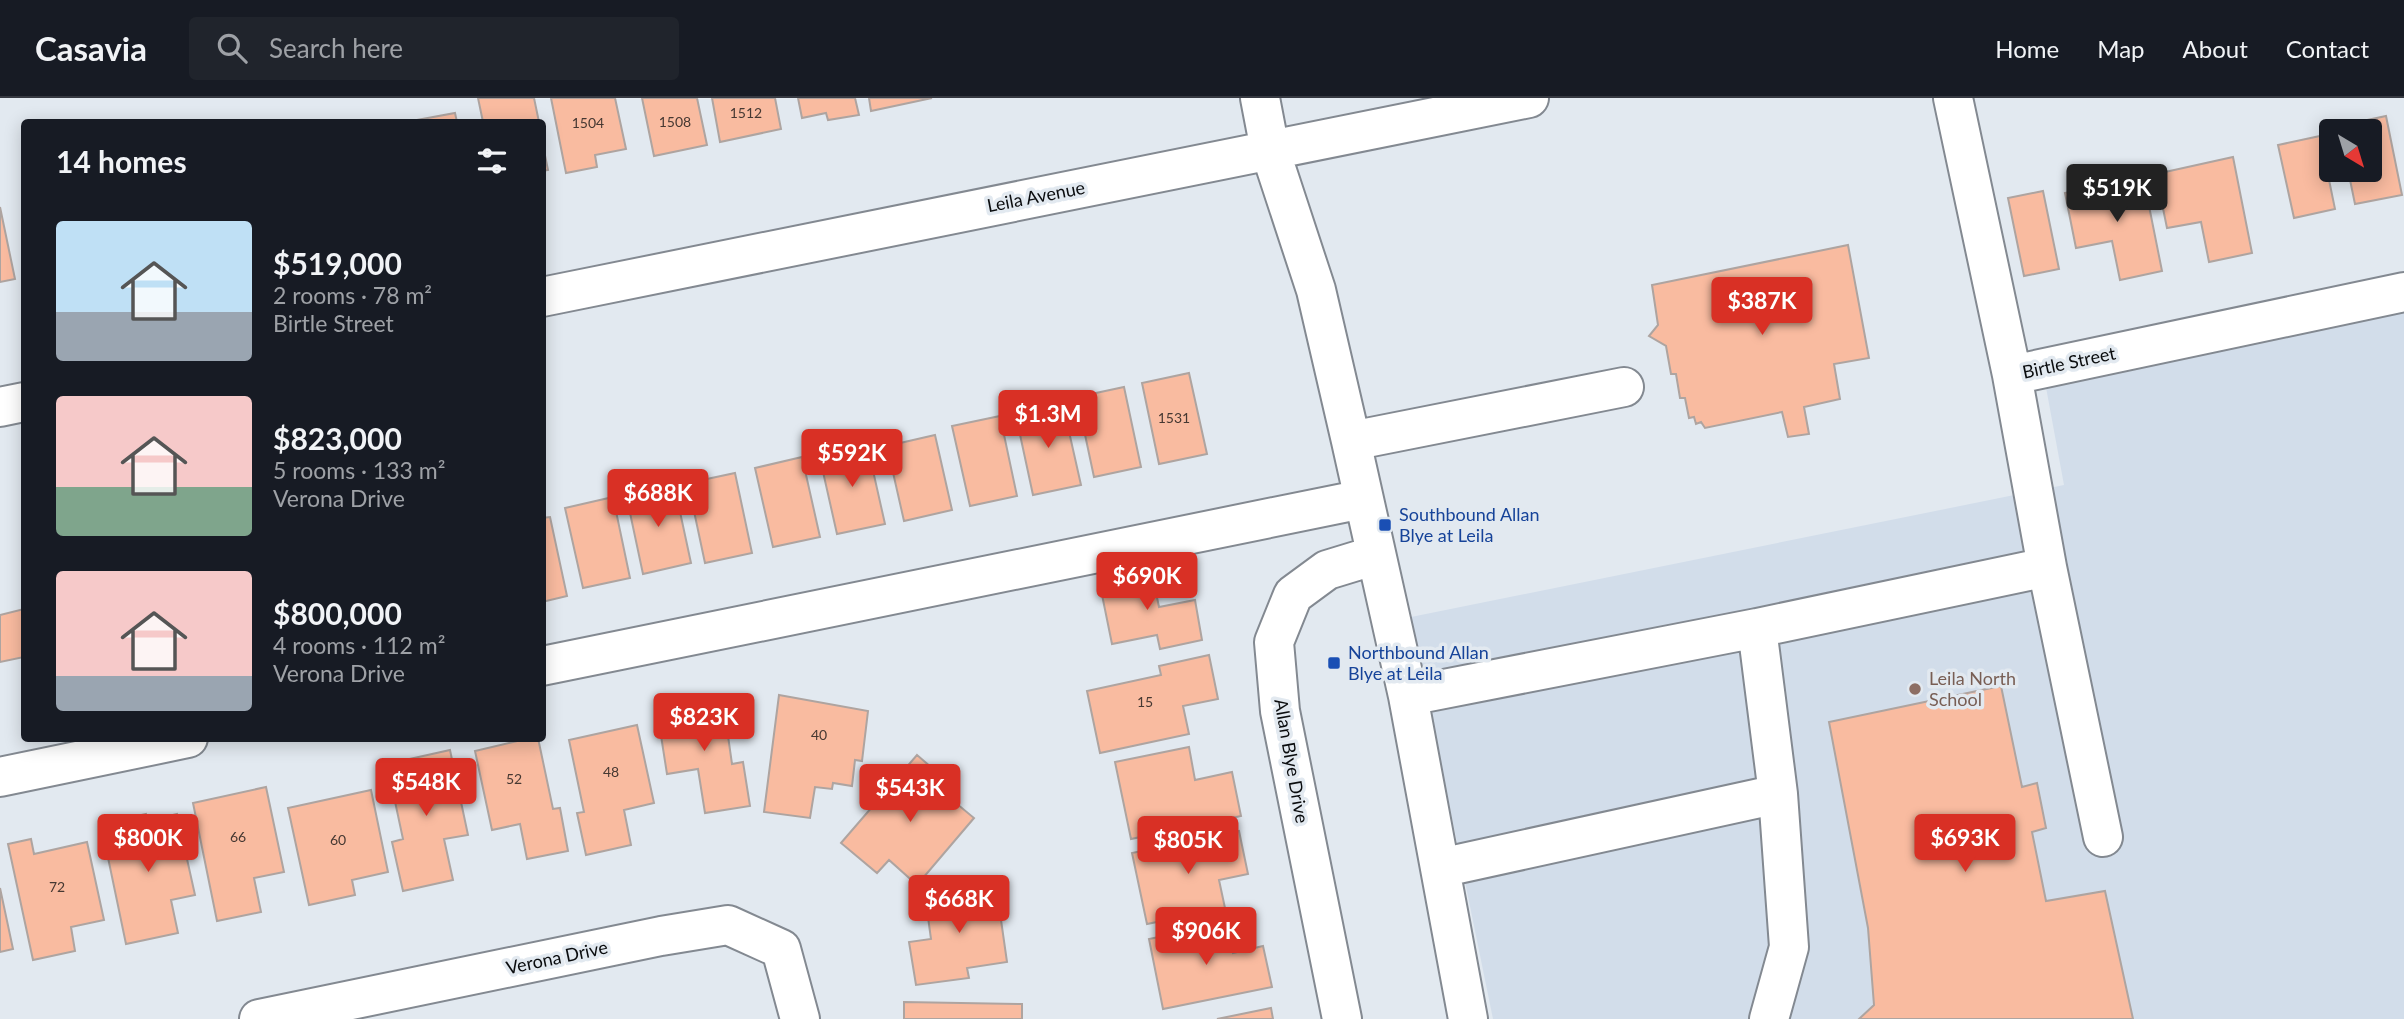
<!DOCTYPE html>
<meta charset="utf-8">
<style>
body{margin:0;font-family:Lato,sans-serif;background:#20242c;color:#f1f3f6;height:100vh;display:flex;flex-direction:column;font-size:26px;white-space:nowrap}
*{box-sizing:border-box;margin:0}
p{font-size:23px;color:#9ea1a6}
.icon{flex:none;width:38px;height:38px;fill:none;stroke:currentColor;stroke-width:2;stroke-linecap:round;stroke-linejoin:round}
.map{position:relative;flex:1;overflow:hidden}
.panel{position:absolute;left:21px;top:21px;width:525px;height:623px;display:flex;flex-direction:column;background:#171b24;border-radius:7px;box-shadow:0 4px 18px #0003}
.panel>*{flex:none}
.needle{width:46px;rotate:142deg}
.tools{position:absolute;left:2319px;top:21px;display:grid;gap:14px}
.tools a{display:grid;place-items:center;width:63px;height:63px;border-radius:7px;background:#171b24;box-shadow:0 4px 18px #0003;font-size:35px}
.price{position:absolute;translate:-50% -60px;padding:0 16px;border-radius:7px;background:#d93025;color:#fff;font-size:23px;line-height:46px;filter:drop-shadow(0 2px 4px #0008)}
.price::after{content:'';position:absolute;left:50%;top:42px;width:21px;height:16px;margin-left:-10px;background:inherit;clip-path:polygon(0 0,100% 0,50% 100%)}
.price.active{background:#222;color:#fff}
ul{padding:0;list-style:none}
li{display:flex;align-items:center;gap:21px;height:175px;padding:0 35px}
li span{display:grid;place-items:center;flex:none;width:196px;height:140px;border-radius:7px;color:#555}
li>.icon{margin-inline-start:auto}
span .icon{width:84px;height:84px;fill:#fffc;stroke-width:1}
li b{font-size:30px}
h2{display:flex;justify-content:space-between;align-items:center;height:84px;padding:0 35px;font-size:30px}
header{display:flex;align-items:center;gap:42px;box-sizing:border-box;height:98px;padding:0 35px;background:#171b24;border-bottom:2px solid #363941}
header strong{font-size:33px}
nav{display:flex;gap:38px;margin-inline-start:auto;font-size:24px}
.search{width:490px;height:63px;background:#20242c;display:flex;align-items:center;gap:18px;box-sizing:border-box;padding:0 24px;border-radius:7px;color:#9ea1a6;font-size:26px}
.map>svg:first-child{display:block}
.built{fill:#d2ddea}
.building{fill:#f9bba0;stroke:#aea4a0;stroke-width:2}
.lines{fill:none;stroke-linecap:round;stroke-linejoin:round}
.minor-casing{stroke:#838991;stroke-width:42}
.minor{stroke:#fff;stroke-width:38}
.transit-dot{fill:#1a4fb4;stroke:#e2e9f0;stroke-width:2.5}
.education-dot{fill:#8d6e63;stroke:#e2e9f0;stroke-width:2.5}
.labels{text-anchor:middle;stroke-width:7;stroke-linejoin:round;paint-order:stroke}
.number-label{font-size:14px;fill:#463832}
.street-label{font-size:18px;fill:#0a0c0e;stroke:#e2e9f0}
.transit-label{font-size:18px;fill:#164399;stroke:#e2e9f0;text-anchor:start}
.education-label{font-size:18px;fill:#785e54;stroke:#e2e9f0;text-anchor:start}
</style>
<header>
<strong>Casavia</strong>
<div class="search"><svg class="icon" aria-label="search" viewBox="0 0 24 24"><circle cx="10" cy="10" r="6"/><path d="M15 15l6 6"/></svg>Search here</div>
<nav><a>Home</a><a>Map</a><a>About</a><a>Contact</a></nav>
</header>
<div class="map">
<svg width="2404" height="921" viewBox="0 0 2404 921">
<rect width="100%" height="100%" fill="#e2e9f0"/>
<path class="built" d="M2404 209V921H1493L1411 519 2064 387 2045 284Z"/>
<path class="building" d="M478 0H534L539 24H483Z
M551 0H615L626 51 595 57 597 69 566 75Z
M642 0H697L707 47 654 58Z
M712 0H775L781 31 720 44Z
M798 0H855L859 17 828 22 826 15 802 20Z
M869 0H932L871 13Z
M455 15 457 24H406Z
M2386 18 2402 97 2355 106 2348 72H2370V33H2340L2339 28Z
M2320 38 2335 111 2294 120 2278 47Z
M542 43 548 72 542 73Z
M2233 59 2252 155 2209 164 2201 124 2167 130 2156 76Z
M2143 78 2162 173 2120 182 2112 143 2076 150 2065 95Z
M2043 93 2059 171 2024 178 2008 100Z
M0 109 15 181 0 184Z
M1848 147 1869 260 1834 266 1840 301 1804 309 1809 336 1788 339 1782 314 1705 330 1701 324 1696 326 1694 319 1689 320 1685 300H1680L1676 276H1671L1666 248 1649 238 1658 227 1652 187Z
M1189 275 1207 356 1159 366 1142 285Z
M1124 289 1141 369 1094 379 1077 299Z
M1063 307 1081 387 1033 397 1016 318Z
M1000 318 1017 398 970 408 952 328Z
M935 337 952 412 904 423 887 348Z
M867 346 885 426 837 436 819 356Z
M802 359 820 439 773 449 755 370Z
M735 375 752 455 705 465 688 385Z
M674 386 691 465 643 476 626 396Z
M613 399 630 480 583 490 565 410Z
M550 419 567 498 542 504V420Z
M1151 471 1159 509 1195 502 1202 542 1160 551 1157 537 1112 546 1099 482Z
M24 511V559L0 564V517Z
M1209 557 1218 601 1183 608 1189 636 1100 655 1087 593 1161 577 1159 568Z
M2001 588 2022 689 2037 685 2046 730 2032 734 2046 803 2105 793 2133 921H1859L1874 907 1868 830 1829 624Z
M779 597 868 613 862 663 855 662 852 688 833 685 832 691 815 689 810 720 764 714Z
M723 603 732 666 743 664 750 708 705 715 698 671 667 676 657 612Z
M637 627 654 705 624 712 631 747 586 757 577 715 584 714 569 642Z
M530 640H538L553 711 560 710 568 753 527 761 520 726 492 732 475 653Z
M1189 649 1195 682 1232 674 1241 718 1131 741 1115 664Z
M450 652 468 737 444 741 453 782 403 793 392 744 403 741 387 666Z
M917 657 953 688 945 696 974 720 917 787 889 762 877 775 841 745Z
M266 689 284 774 254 780 261 814 217 823 193 705Z
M371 692 388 774 352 782 355 797 309 807 288 710Z
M146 716 148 723 177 716 195 797 171 802 178 835 126 846 101 726Z
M1239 733 1248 776 1219 782 1225 810 1147 826 1132 755Z
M31 741 34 756 87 744 104 822 71 829 75 853 33 862 8 746Z
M996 787 1007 864 967 870 969 880 916 887 909 844 931 841 925 797Z
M0 790 13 851 0 854Z
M1226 825 1233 855 1263 848 1272 889 1163 911 1149 841Z
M904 904 1022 906V921H904Z
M1271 910 1273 921H1217Z"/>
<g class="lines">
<g class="minor-casing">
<path id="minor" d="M1260 0 1270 52 1316 192 1351 343 1408 598 1468 921
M1953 0 2012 277 2404 194
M542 199 1529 0
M0 309 24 304
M1351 343 1624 289
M2047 469 2103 739
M1757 530 2047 469 2012 277
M542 568 1363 401
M1408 598 1757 530 1778 696
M0 679 188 640
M1440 770 1778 696 1789 849 1769 921
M259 921 661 838 728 827 781 851 800 921
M1342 921 1280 613 1274 544 1293 497 1327 472 1376 457"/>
</g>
<use href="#minor" class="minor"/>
</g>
<g class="transit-dot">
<rect x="1378" y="420" width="14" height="14" rx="3.5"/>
<rect x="1327" y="558" width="14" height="14" rx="3.5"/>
</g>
<circle class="education-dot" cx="1915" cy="591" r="7"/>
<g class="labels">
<g class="number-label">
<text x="746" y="20">1512</text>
<text x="675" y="29">1508</text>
<text x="588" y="30">1504</text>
<text x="1174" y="325">1531</text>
<text x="1145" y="609">15</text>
<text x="819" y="642">40</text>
<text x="611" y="679">48</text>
<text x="514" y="686">52</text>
<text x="238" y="744">66</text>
<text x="338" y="747">60</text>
<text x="57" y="794">72</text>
</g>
<g class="street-label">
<text transform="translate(1036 99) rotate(-11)" y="6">Leila Avenue</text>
<text transform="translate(2069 265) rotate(-12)" y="6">Birtle Street</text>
<text transform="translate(1291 663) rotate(80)" y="6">Allan Blye Drive</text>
<text transform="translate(557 860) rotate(-12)" y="6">Verona Drive</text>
</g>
<g class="transit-label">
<text x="1399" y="423">Southbound Allan<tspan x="1399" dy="21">Blye at Leila</tspan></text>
<text x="1348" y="561">Northbound Allan<tspan x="1348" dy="21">Blye at Leila</tspan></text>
</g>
<g class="education-label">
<text x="1929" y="587">Leila North<tspan x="1929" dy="21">School</tspan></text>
</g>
</g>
</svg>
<div class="tools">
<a><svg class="needle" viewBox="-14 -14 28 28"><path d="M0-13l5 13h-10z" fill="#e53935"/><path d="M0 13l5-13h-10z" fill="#9ea1a6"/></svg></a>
</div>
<b class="price active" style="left:2117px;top:126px">$519K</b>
<b class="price" style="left:1762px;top:239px">$387K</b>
<b class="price" style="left:1048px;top:352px">$1.3M</b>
<b class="price" style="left:852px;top:391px">$592K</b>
<b class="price" style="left:658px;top:431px">$688K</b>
<b class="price" style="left:1147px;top:514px">$690K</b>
<b class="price" style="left:704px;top:655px">$823K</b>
<b class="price" style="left:426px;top:720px">$548K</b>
<b class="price" style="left:910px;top:726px">$543K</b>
<b class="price" style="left:148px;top:776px">$800K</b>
<b class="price" style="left:1965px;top:776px">$693K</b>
<b class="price" style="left:1188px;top:778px">$805K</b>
<b class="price" style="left:959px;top:837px">$668K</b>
<b class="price" style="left:1206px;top:869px">$906K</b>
<section class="panel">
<h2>14 homes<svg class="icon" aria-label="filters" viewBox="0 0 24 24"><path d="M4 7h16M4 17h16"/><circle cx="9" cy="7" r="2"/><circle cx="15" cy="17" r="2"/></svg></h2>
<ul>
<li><span style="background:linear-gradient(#bfe0f5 65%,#9aa5b1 0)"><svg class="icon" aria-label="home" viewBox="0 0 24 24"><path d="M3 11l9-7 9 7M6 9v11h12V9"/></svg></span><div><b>$519,000</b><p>2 rooms · 78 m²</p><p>Birtle Street</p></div></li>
<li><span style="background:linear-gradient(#f6c9c9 65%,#7fa58c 0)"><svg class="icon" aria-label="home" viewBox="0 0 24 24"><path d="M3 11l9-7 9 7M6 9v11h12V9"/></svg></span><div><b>$823,000</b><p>5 rooms · 133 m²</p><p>Verona Drive</p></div></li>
<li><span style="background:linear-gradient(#f6c9c9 75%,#9aa5b1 0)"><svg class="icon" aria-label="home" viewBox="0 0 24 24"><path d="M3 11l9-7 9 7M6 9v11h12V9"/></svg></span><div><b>$800,000</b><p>4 rooms · 112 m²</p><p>Verona Drive</p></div></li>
</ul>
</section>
</div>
